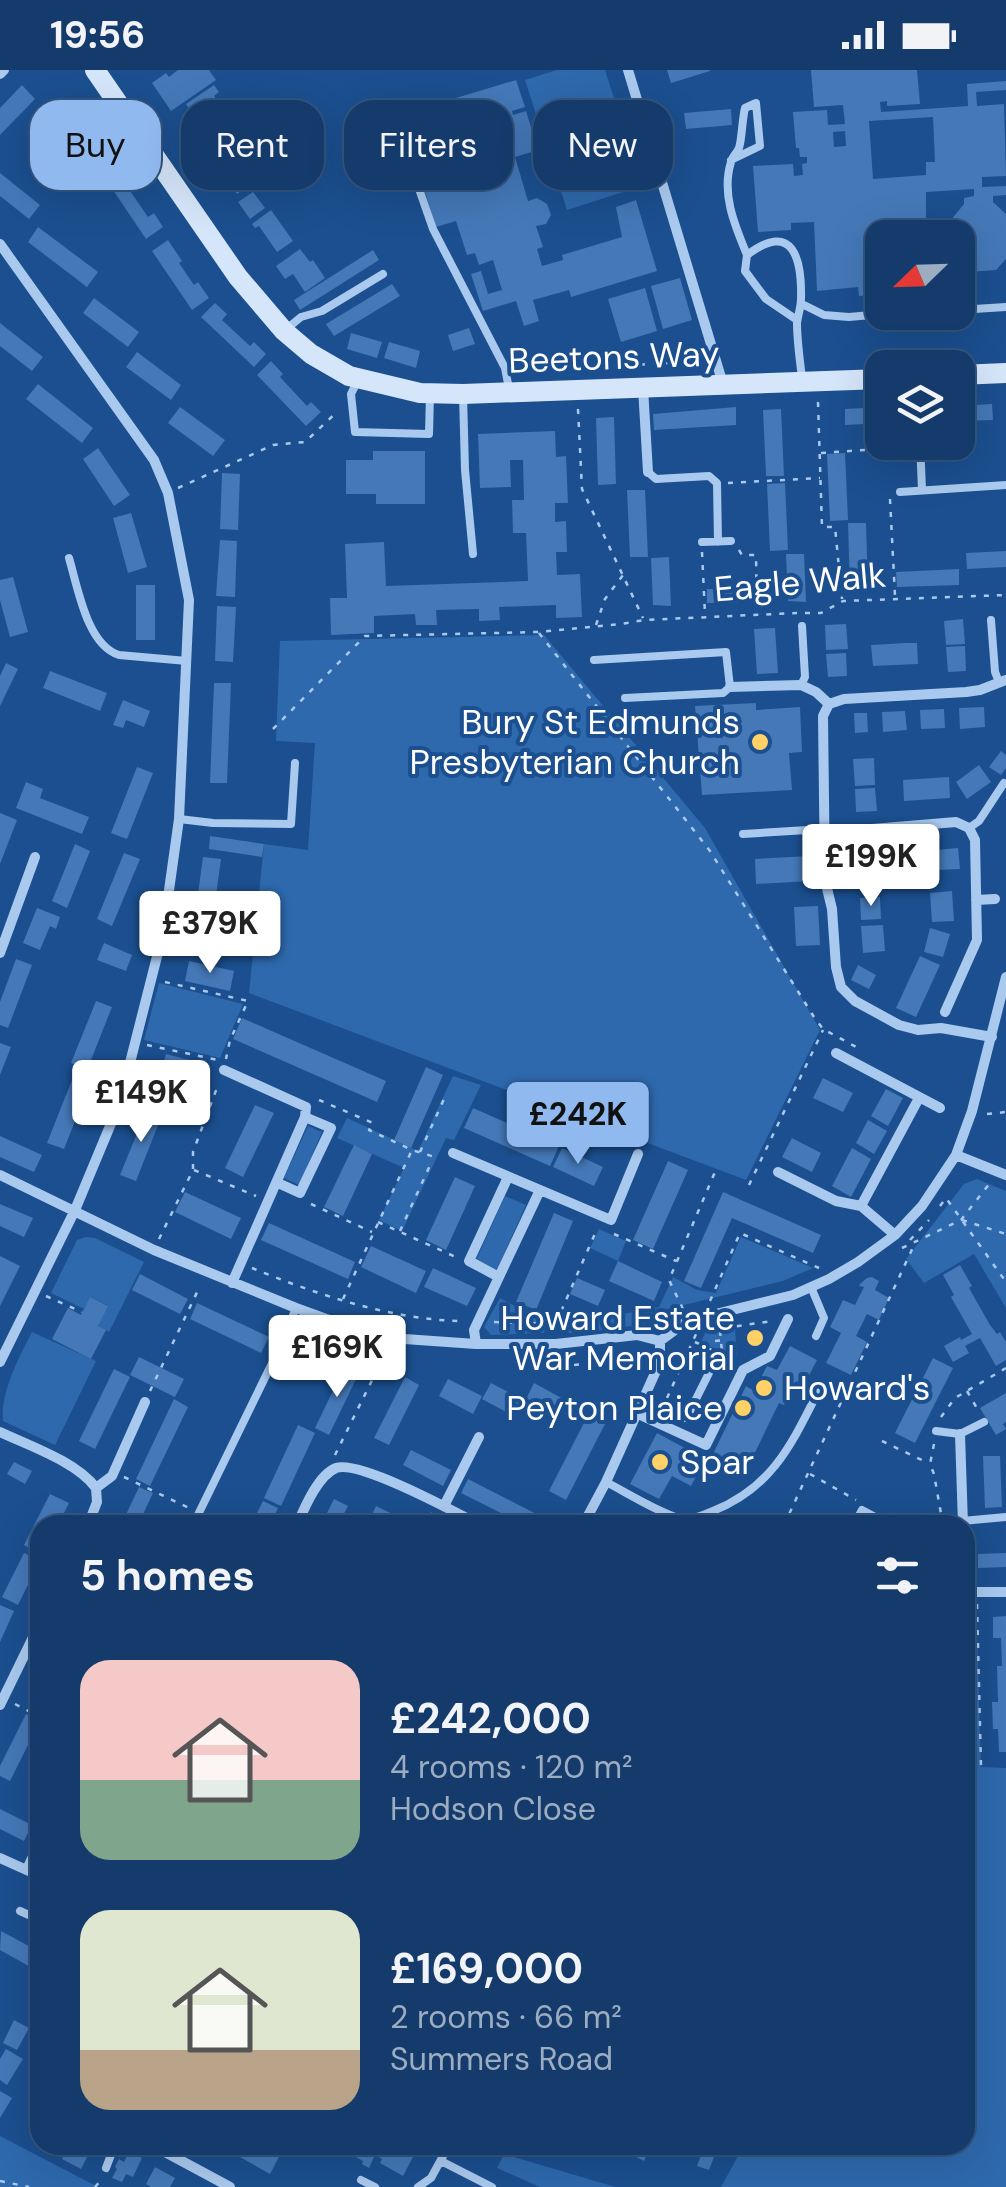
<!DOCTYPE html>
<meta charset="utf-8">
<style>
body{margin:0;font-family:"DM Sans",sans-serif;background:#1d4271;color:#f1f3f6;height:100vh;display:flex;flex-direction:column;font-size:38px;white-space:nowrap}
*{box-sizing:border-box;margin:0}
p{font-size:32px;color:#9dadc1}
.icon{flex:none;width:55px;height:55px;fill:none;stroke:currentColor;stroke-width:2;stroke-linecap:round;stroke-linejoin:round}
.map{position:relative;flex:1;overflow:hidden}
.side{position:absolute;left:30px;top:1445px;width:945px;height:640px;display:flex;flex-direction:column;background:#143b6b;border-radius:30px;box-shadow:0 10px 40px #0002,0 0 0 2px #33557e}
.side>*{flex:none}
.guide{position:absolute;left:30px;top:30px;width:948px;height:90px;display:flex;gap:20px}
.needle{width:65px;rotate:247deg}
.buttons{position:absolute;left:865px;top:150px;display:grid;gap:20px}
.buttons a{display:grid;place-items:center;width:110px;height:110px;border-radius:20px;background:#143b6b;box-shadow:0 10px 40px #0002,0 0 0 2px #33557e;font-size:50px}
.price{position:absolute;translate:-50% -85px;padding:0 22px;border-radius:10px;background:#fff;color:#222;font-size:32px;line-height:65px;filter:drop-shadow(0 2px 5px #0008)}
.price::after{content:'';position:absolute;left:50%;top:60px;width:30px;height:22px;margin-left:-15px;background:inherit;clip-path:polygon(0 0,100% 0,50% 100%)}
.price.selected{background:#90b9f0;color:#111}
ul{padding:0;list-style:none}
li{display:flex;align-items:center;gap:30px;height:250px;padding:0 50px}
li span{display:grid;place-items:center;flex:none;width:280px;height:200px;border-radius:30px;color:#555}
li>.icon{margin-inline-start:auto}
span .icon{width:120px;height:120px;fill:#fffc;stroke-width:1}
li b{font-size:42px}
h2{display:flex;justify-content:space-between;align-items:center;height:120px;padding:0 50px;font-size:42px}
.tag{padding:0 35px;border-radius:30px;background:#143b6b;box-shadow:0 10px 40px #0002,0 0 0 2px #33557e;font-size:35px;line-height:90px}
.tag.selected{background:#90b9f0;color:#111}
.status{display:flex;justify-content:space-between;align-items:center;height:70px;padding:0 50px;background:#143b6b;direction:ltr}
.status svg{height:28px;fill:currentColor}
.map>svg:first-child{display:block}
.green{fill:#2e69ad}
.building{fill:#4478b7;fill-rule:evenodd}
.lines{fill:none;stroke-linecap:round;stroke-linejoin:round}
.path{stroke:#a9c9ee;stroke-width:2.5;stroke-dasharray:5 8;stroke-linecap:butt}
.lane{stroke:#a9c9ee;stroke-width:8}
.street{stroke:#a9c9ee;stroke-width:10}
.secondary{stroke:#d6e6fa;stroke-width:20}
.poi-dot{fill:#ffd166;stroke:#1b4f8f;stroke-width:4}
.labels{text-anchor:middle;stroke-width:8;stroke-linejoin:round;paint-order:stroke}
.street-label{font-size:35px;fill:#fff;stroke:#1b4f8f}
.poi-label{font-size:35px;fill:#fff;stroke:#1b4f8f;text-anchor:end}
</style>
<div class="status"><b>19:56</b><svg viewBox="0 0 49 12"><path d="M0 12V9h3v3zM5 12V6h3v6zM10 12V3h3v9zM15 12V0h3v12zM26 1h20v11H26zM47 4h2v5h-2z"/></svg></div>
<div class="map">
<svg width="1006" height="2117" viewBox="0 0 1006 2117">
<rect width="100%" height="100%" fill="#1b4f8f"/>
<path class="green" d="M557 0H605L642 116 567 140 525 10Z
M544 565 705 758 820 960 746 1110 249 923 264 774 308 780 315 673 276 671 280 571Z
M159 913 243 934 220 988 144 970Z
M453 1006 481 1015 454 1070 446 1068 402 1161 379 1150 404 1098 337 1068 347 1048 418 1081Z
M308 1056 322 1062 299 1115 284 1108Z
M977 1109 1006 1121V1238L974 1184 924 1213 906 1189 964 1114Z
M505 1126 526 1135 497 1200 476 1190Z
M599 1159 626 1171 618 1191 590 1178Z
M86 1167 95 1168 144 1192 109 1262 98 1256 107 1235 90 1227 84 1239 51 1223 77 1170Z
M741 1167 813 1198 783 1211 680 1236 683 1245C643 1256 608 1260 567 1263L566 1255 659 1237 673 1207 697 1220 716 1223Z
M500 1228 546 1252 544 1263 491 1265 484 1257Z
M735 1258 737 1287 701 1273 705 1263Z
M32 1262 96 1291 55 1375 3 1351C0 1323 19 1287 32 1262Z
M965 1528H976L981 1697 1006 1698V2117H721L744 2075H965V1698L974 1697 969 1696 967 1647 965 1646Z
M0 2066 98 2117H0Z
M504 2084 612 2116 615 2117H540L497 2098Z"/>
<path class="building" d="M178 0H209L216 10 171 41 152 13 166 3 169 7Z
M667 0H710V1L671 13Z
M811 0H917L920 34 887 36V31L880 32 881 42 968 36 967 14 1006 11V20L976 22 977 36 1004 34 1006 106 982 107V117L1006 116V125L993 126V132L1006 144V189L996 200 968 202 958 192V168H946V156L964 134V128L974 126V119L926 122V154L874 158 875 194H882V208L872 209V216H876V224L859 226 858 217 817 221 814 152 791 153V160L758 162 753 96 793 94 794 106 803 105 802 94 807 93V87H800L799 78H796L793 42 827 40 828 55 845 54 843 35 814 37ZM933 47 935 92H926V105L873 109 869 51ZM845 61 846 76 834 77 833 62Z
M516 10 525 37 512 41 513 45 526 41 538 80 515 87 528 131 537 128 547 134 551 145 546 154 536 156 543 177 537 179 542 196 563 190 562 185 622 167 616 137 636 130 657 201 571 227 569 220 533 230 539 251 524 256 516 231 483 241 471 204 481 201 488 224 502 220 493 190 479 195 475 183 467 185 456 151 436 157 413 83 395 89 389 69 412 62 415 72 435 66 426 37Z
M22 15 35 29 0 65V38Z
M214 15 219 22 214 26 220 35 197 51 186 34Z
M78 28 89 44 85 46 107 78 110 76 119 90 101 101 60 40Z
M731 39 732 55 686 59 684 43Z
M206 52 218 70 205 79 193 61Z
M225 75 236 91 221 102 210 86Z
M249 92 260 108 237 124 226 107Z
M126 98 136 113 128 118 148 147 154 143 163 157 146 169 107 111Z
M0 103 40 135 29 149 0 126Z
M253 122 265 138 250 149 238 132Z
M271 140 293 171 277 182 259 156 255 158 252 154Z
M38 157 98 202 87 217 28 172Z
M168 170 182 191 179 193 194 215 198 212 209 228 192 240 152 181Z
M300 179 310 192 313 190 325 208 305 222 293 204 285 209 276 196Z
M373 180 379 190 300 240 294 230Z
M680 208 692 250 663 259 651 216Z
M392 214 400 226 334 266 326 254Z
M645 218 657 261 621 272 608 229Z
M94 228 139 262 128 277 83 243Z
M215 233 227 244 222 250 250 276 254 272 266 284 254 297 201 247Z
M0 253 43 287 32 301 0 276Z
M469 258 475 274 453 281 448 265Z
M351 263 382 272 377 288 347 279Z
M389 272 420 281 416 298 384 288Z
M137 282 181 315 171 330 126 297Z
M271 291 283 304 280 307 307 336 311 332 321 342 306 356 257 305Z
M38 314 93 358 82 373 26 329Z
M992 334 993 350 958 351V336Z
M180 337 225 370 213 386 168 353Z
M736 337V355L654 360 653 344Z
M882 337V353L845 355V339Z
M781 339 784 406H766L763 340Z
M614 347 616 414 598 415 596 348Z
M555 361 556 387 566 386 568 433H555V452L566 451 567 482H556L557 505 580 504 582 547 556 548V535L499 537 500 550 479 551V539L436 540 437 555H416L415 544 374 546V563L331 565 330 528H347L345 474 384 472 386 516 528 511 526 463H513L512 430H524L523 390H510L511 417 480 418 478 364Z
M98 378 130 425 114 436 83 389Z
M373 381H425V434H376V424H346V390H373Z
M845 383 848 450 830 451 827 384Z
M222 403 240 404 238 460 220 459Z
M785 413 788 480 770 481 767 414Z
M627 420H645L648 487H630Z
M131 443 147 497 128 503 113 448Z
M848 453H866L868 519 850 520Z
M220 470 237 471 235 527 216 526Z
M1006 481V497L967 499 966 483Z
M786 484H804L806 532 788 531Z
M669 487 671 536 653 535 651 488Z
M959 499V515L897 517 896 502Z
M13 507 28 562 10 567 0 530V510Z
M136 515H155V570H136Z
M707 519H753V532L707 533Z
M217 536 236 537 233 592 215 591Z
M963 549 965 574 946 575 944 551Z
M846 554 848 579 826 580 825 555Z
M775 558 778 603 757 604 754 559Z
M906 573H917L918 594 873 596 871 575Z
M965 576 966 601 948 602 946 577Z
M846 583 847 606 828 607 826 584Z
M6 593 18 599 0 636V606Z
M50 601 107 623 100 641 43 618Z
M214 613H231L227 713H210Z
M123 630 150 641 144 657 126 650 123 658 113 655Z
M756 633V640L800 637 802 682 789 683 792 720 702 725 695 636Z
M984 637 985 657 960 659 959 638Z
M944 639 945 658 921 659 920 640Z
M905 641 907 660 883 662 882 642Z
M854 643H867L868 662 855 663Z
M1001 681 1006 685V698L1001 705 989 697Z
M874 688 875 715 855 716 853 689Z
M979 695 991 712 967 729 956 712Z
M137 697 153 703 127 769 111 763Z
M949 707 950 728 904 731 903 710Z
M26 712 43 719 40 728 89 747 82 764 16 738Z
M875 718 877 741 856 742 855 719Z
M0 743 17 750 0 794Z
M210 766 264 774 262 787 209 779Z
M75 774 90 781 67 838 52 831Z
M958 778 960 799 937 800 936 780Z
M929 780 930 801 907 802 906 782Z
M902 782 904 803 881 804 880 784Z
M124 783 140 789 112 856 97 849Z
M810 786 811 811 756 814 755 789Z
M203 787 221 789 212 855 194 853Z
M952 821 954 851 932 852 930 823Z
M880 827 881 849 861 850 860 828Z
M818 836 820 875 796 876 794 837Z
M37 838 60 847 56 859 50 856 40 880 23 873Z
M883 855 885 881 863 883 861 856Z
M930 858 950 864 943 887 924 882Z
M104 873 132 885 126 901 97 890Z
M920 886 940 895 916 947 896 938Z
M16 889 32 895 8 958 0 955V932Z
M189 891 234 901 230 921 185 911Z
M858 895 876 905 869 919 851 910Z
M96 931 112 937 87 1000 71 993Z
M242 948 386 1011 377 1032 233 969Z
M0 973 11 977 0 1005Z
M166 984 209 995 205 1014 161 1003Z
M426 997 443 1005 411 1078 394 1070Z
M823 1008 853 1023 843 1042 813 1028Z
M72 1010 89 1016 64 1079 47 1073Z
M886 1019 903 1028 888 1056 871 1046Z
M255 1035 274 1043 243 1107 225 1098Z
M473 1038 559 1076 550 1096 464 1058Z
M147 1039 162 1045 136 1111 120 1105Z
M868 1050 887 1061 874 1084 856 1073Z
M0 1066 42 1085 34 1102 0 1087Z
M792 1068 821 1083 812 1102 782 1087Z
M354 1075 372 1084 343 1146 324 1137Z
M562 1078 603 1097 594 1116 553 1097Z
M852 1078 871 1089 851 1127 832 1116Z
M668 1091 688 1100 653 1179 633 1170Z
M455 1107 475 1116 446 1180 426 1170Z
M185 1122 241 1148 231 1169 175 1142Z
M723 1122 821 1165 813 1183 732 1148 701 1218 684 1211Z
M0 1134 33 1148 24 1167 0 1156Z
M554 1143 573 1151 536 1240 516 1232Z
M269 1153 355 1192 348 1209 261 1170Z
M371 1176 426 1201 416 1223 361 1197Z
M0 1186 20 1196 0 1236Z
M618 1191 662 1212 654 1231 609 1211Z
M960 1195 972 1216 969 1218 990 1255 997 1264 1000 1262 1006 1272V1290L996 1296 980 1268 965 1276 969 1283 953 1292 944 1276 960 1267 961 1270 972 1264 951 1227 954 1225 943 1205Z
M433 1198 476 1218 467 1236 424 1217Z
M140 1204 188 1229 180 1244 132 1220Z
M872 1207 879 1211 875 1220 889 1228 879 1250 867 1244 856 1266 867 1272 851 1305 826 1293 841 1263 830 1257 843 1230 855 1235 864 1217 859 1216 860 1214 867 1208Z
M577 1208 605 1220 598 1236 570 1224Z
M90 1227 108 1236 98 1256 106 1260 91 1289 52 1269 68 1238 81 1245Z
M197 1233 269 1267 261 1283 190 1249Z
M295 1274 325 1288 318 1303 288 1289Z
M790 1276 817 1290 804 1315 796 1311 784 1335 779 1333 745 1403 712 1386 746 1316 754 1321 767 1296 777 1300Z
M139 1287 184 1309 175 1327 130 1305Z
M933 1288 953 1298 915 1373 895 1363Z
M345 1296 359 1303 329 1365 315 1358Z
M114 1299 130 1307 95 1379 79 1371Z
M405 1307 419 1315 389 1375 374 1368Z
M448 1309 482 1326 473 1344 439 1326Z
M491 1313 523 1330 514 1346 482 1329Z
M534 1313 567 1331 557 1348 525 1331Z
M1006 1323V1352L1003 1354 1006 1359 996 1365 980 1338Z
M174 1329 188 1337 150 1416 136 1409Z
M588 1345 605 1354 566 1430 549 1421Z
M298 1355 315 1363 281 1436 264 1428Z
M657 1363 705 1389 691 1416 672 1406 659 1429 630 1414Z
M411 1380 451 1400 443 1416 403 1395Z
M983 1386H1000L1002 1437 985 1438Z
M14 1392 32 1401 25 1414 7 1404Z
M468 1409 548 1450 546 1455H525L461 1423Z
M139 1417 153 1423 138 1455H121Z
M50 1424 69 1433 58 1455H40V1484L24 1475Z
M334 1429 348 1436 338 1455H321Z
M263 1431 278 1438 270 1455H251Z
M376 1436 415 1455H373L368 1453Z
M623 1444 647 1455H618Z
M24 1483 40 1490 18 1535 2 1527Z
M1006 1483V1497L978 1498V1484Z
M0 1535 14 1541 0 1572Z
M1006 1546V1682H999L998 1659H993L992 1632H998L997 1596H1002L1001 1568H993V1547Z
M40 1616V1645L28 1640Z
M26 1644 40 1651 10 1711 0 1706V1696Z
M0 1739 32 1755 24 1771 0 1759Z
M1 1861 40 1882V1894L36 1900 0 1880Z
M14 1950 29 1958 17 1980 3 1973Z
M6 1979 23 1989 7 2015 0 2010V1989Z
M0 2021 12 2028 0 2048Z
M235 2075H271L282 2081 270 2104 231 2082Z
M357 2075 369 2078 365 2088 371 2077 385 2084 390 2075H396L414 2085 403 2106 380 2093 382 2089 375 2085 369 2098 362 2094 363 2091 352 2085Z
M625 2075H652L644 2091 622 2080Z
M69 2077 87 2087 81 2099 62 2089Z
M129 2082 142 2088 133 2107 126 2104 122 2112 112 2108 117 2099 115 2097 119 2089 124 2092Z
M702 2083 714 2087 709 2100 697 2096Z
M155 2097 175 2108 170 2117H151L146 2114Z"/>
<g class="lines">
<path class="path" d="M893 293 945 290
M588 299 660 293H697
M818 332 822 457H835L842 529
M578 339 582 419 643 548
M821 383 908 377
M728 413 820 408
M178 418 273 375 305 372 338 341
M890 429 895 526
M739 480 742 485H756L757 543
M702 482 705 544
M805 543H821L843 531 1006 525
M596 555 605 529 623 505
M539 563 710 781 814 947 823 959 858 978
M273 659 365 566 538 562 621 554 644 550 797 543
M165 912 248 931 230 970 226 989
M147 975 218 990
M319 1030 373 1053 369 1060 412 1080 438 1088
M987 1044 1006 1042
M420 1082 444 1029
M194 1100 256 1126
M749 1115 823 960
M311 1134 372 1162
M940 1136 946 1128 1006 1212
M962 1150 1006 1164
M378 1152 458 1188
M400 1161 432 1091
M614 1164 676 1191
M159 1169 193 1100V1082L218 1015
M910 1170 929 1150
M902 1178 961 1150 990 1113
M252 1198C315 1224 393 1250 461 1251
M46 1226 82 1242
M343 1229 411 1082
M710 1231 740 1163 819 1198
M683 1239 669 1210 715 1102
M494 1252 556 1254 620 1243
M556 1253 597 1159
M711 1260 772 1251
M720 1261 722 1283
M715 1271 726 1270
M695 1272 732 1289
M675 1284 690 1282
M574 1295 647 1288
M150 1321 200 1216
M967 1321 978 1340
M667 1328 697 1262
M941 1347 955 1328 1006 1298
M882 1371 928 1393
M934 1374 930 1394 934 1404 943 1455
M335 1385 387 1280
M810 1404 856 1430
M124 1407 189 1438
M889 1444 914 1455
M426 1455 432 1443
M784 1455 915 1173
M977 1534 981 1696
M15 1634 40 1647
M965 1640H978
M0 2111 29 2117
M95 2117 102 2109"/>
<path class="lane" d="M731 90 760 76 756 33 745 38C742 50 742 69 739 78 737 83 732 87 731 92 721 124 735 156 747 185
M410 93 433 159 505 298 509 319
M802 234 824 245 849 247 904 242
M958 240 1006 237
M797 250 766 229 745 201 747 185C793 150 802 189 801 229 801 237 798 245 797 253 797 271 800 290 802 309
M284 261 301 247 322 241 383 204
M357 312 351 324 355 362 429 364 430 324
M463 324 465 400 473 484
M920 372 922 420
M648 402 656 409 709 406 717 413 718 472
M900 422 1006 415
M702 472 731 471
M69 488C78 518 87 575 119 585L187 591
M991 550 995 602 999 612
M594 590 726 582 730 617 723 623 625 628
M801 615 805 607 802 556
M179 749 213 753 291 754 295 693
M969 758 979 751 1004 713
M743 764 824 759
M811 1217 824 1248 816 1266
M642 1331 681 1349 687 1347 709 1303
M936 1361 960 1364 984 1352
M606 1412C624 1421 664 1446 683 1449 692 1450 704 1445 713 1441 774 1417 793 1371 821 1316
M962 1451 1006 1447
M193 1455 279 1279 296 1238
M854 1455 862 1440 879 1449
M26 1799 40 1769
M20 1841 40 1850
M441 2091 492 2117
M106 2098 114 2077
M361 2110 375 2117
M418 2117 431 2108 449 2075"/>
<path class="street" d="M628 0 723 314
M0 4 4 0
M0 174 154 390 168 423 189 530 179 749 163 863 120 1032 75 1140 0 1292
M643 318 648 402
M730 617 801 615 816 622 829 634
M824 763 956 752 969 758 975 770 977 870 945 942
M976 830 995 829
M0 883 35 787
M992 967 941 958 918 960 899 955 855 931 841 917 836 897 832 839 825 810 823 646 829 634 844 629 966 622 980 620 1006 610
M836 983 940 1038
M224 1000 306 1037 305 1047 232 1213
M453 1083 611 1150 638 1084
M956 1085 1006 1105
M778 1102 836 1131 861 1136 895 1165
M0 1105 154 1180 296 1238 376 1267 476 1274H556L637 1265 660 1271
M278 1113 300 1123 331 1058 305 1047
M861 1136 919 1028
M499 1207 469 1191 508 1107
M660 1271 687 1251 793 1225 829 1209 858 1192 895 1165 922 1136 956 1085 972 1041 1006 907
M476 1274 474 1260 540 1120
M636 1343 706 1375 743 1300 770 1286 788 1249
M0 1362C30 1376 77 1392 96 1418
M960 1364 963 1455
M96 1418 112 1406 145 1332
M444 1436 479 1367
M88 1455 97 1432 96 1418
M297 1455C304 1439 318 1405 336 1398 360 1390 455 1442 480 1455
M583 1455 606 1412 660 1292V1271
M965 1522H1006
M0 1635 40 1553
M0 1788 40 1806
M152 2075 230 2117
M114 2077 116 2075"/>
<path class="secondary" d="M95 0 238 207 284 261 311 284 349 306 420 323 463 324 882 309
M958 305 1006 303"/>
</g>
<g class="poi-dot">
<circle cx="760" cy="672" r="10"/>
<circle cx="755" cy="1268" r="10"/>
<circle cx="764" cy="1318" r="10"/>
<circle cx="743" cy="1338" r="10"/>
<circle cx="660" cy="1392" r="10"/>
</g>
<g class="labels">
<g class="street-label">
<text transform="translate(614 287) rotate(-2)" y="12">Beetons Way</text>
<text transform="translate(800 512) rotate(-5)" y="12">Eagle Walk</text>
</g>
<g class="poi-label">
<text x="740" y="664">Bury St Edmunds<tspan x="740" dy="40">Presbyterian Church</tspan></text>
<text x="735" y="1260">Howard Estate<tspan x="735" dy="40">War Memorial</tspan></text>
<text x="784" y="1330" text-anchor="start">Howard's</text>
<text x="723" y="1350">Peyton Plaice</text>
<text x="680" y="1404" text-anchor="start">Spar</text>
</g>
</g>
</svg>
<div class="buttons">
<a><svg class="needle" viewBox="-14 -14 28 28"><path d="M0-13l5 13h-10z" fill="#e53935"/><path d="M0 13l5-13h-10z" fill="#9dadc1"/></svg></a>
<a><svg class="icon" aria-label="layers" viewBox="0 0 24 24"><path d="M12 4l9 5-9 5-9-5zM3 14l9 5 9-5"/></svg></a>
</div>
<b class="price" style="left:871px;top:839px">£199K</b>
<b class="price" style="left:210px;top:906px">£379K</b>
<b class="price" style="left:141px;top:1075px">£149K</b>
<b class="price selected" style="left:578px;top:1097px">£242K</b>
<b class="price" style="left:337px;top:1330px">£169K</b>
<div class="guide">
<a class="tag selected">Buy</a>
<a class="tag">Rent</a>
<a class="tag">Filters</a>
<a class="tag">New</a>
</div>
<section class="side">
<h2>5 homes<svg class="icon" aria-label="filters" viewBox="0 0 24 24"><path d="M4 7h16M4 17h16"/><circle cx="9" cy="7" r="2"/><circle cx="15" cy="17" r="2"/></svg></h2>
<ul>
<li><span style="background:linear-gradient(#f6c9c9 60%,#7fa58c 0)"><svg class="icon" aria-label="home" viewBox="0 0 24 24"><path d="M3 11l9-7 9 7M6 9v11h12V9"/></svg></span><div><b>£242,000</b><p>4 rooms · 120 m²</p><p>Hodson Close</p></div></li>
<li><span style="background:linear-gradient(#dfe7d0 70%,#b9a48a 0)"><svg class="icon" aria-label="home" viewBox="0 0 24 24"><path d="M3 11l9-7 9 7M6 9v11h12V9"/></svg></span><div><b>£169,000</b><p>2 rooms · 66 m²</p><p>Summers Road</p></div></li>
</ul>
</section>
</div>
